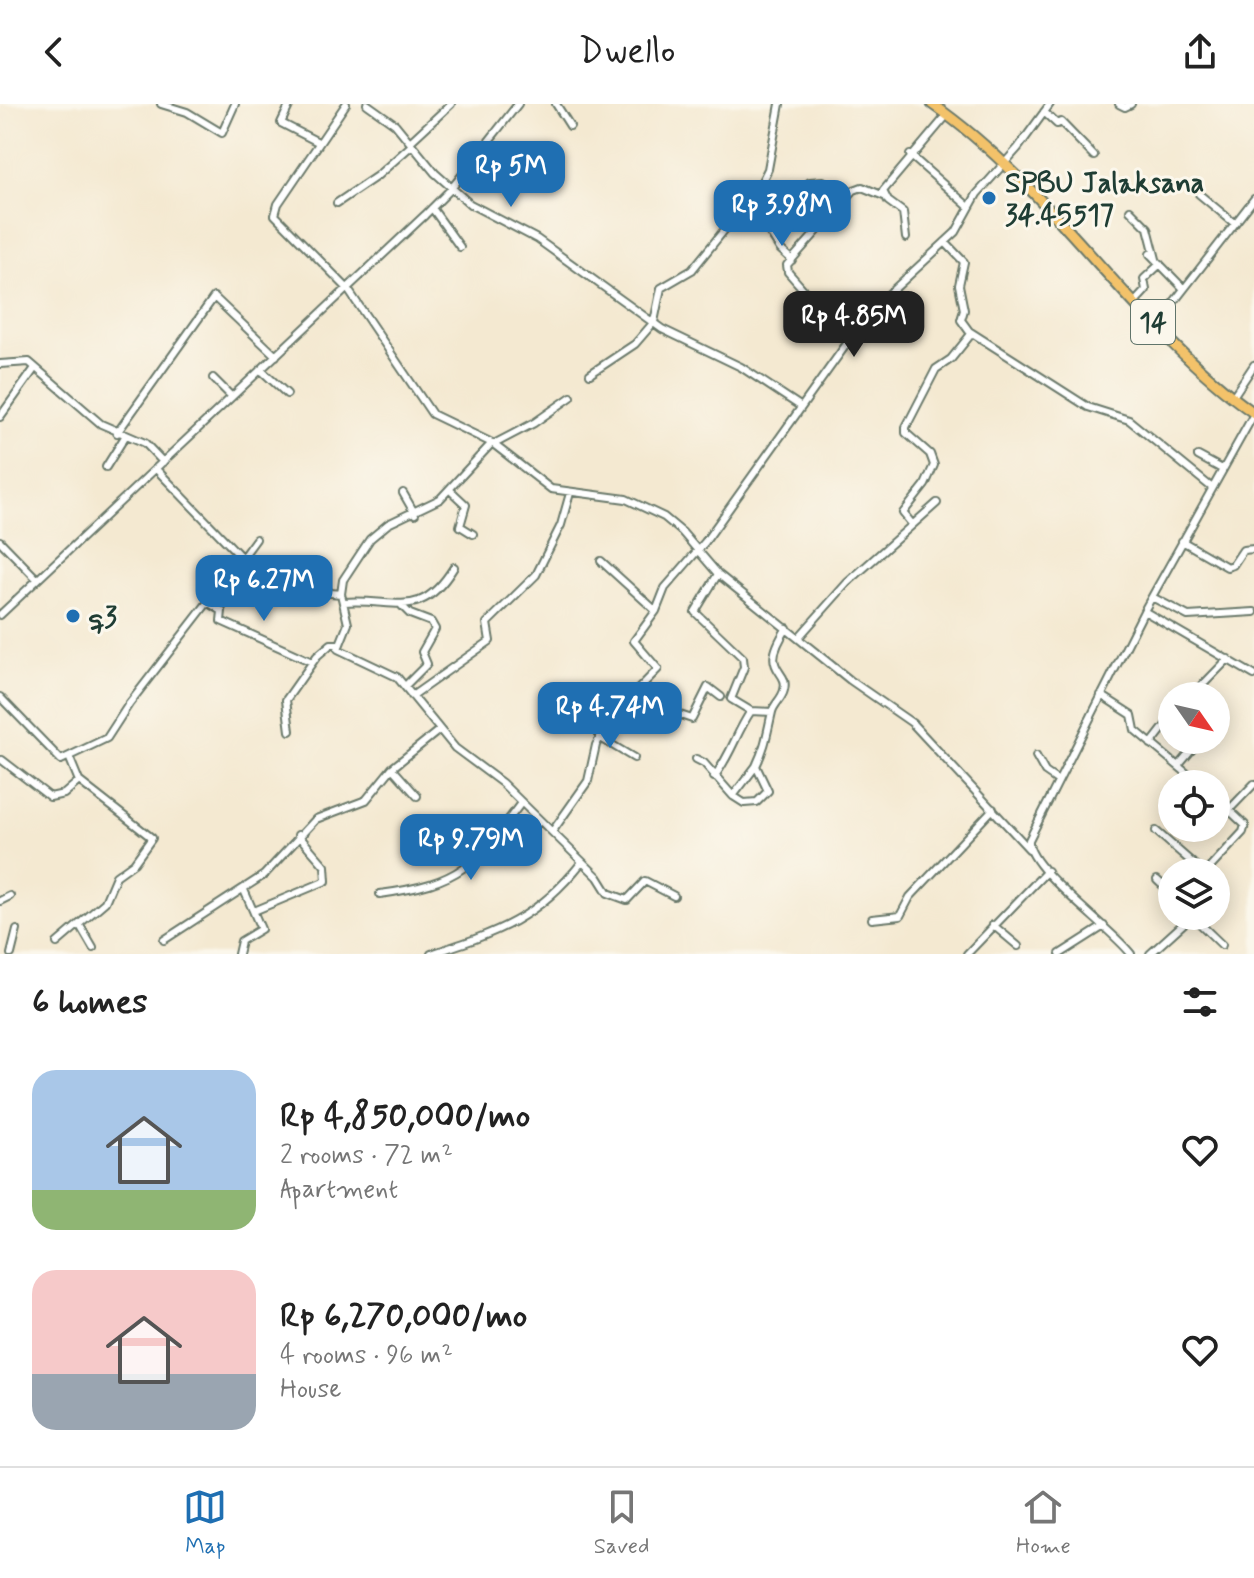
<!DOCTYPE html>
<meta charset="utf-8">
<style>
body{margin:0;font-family:Mynerve,sans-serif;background:#f6f6f6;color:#222;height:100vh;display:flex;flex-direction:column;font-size:30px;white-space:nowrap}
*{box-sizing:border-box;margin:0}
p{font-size:26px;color:#767676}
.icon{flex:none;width:44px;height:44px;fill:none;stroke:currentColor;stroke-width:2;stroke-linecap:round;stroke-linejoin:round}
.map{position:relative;height:850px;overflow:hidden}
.drawer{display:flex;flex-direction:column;background:#fff;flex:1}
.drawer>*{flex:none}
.needle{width:52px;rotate:124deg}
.buttons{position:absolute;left:1158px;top:578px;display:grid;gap:16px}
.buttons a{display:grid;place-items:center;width:72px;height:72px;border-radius:50%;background:#fff;box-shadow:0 4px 20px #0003;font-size:40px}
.price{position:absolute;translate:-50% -68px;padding:0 18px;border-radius:16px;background:#1f6fb2;color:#fff;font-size:26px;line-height:52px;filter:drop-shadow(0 2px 4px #0008)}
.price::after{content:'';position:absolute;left:50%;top:48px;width:24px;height:18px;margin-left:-12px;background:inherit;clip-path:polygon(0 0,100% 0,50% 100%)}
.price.selected{background:#222;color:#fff}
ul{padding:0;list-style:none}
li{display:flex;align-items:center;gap:24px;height:200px;padding:0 32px}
li span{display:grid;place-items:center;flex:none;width:224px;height:160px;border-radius:24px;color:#555}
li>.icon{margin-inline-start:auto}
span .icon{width:96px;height:96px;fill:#fffc;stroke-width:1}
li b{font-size:34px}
h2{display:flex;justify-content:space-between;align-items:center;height:96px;padding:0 32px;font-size:34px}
header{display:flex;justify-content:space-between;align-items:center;height:104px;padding:0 32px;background:#fff;font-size:36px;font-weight:600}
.dock{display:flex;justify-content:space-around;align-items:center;height:112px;border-top:2px solid #e0e0e0;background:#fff;font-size:22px;color:#767676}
.dock a{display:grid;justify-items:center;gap:4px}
.dock .selected{color:#1f6fb2}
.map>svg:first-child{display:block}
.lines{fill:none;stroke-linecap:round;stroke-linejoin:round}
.minor-casing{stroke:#6a796b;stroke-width:10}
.highway-casing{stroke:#6a796b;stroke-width:13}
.minor{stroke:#fff;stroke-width:6}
.highway{stroke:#f3c26a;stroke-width:9}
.poi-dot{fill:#1f6fb2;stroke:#fbf7ec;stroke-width:3}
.labels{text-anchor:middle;stroke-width:6;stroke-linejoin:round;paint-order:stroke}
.shield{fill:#fbf7ec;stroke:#61756b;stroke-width:2}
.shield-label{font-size:26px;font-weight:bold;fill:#1f3d34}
.poi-label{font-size:28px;font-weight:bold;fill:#1f3d34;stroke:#fbf7ec;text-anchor:start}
</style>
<header><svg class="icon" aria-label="back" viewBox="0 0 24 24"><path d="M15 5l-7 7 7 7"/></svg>Dwello<svg class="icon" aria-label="share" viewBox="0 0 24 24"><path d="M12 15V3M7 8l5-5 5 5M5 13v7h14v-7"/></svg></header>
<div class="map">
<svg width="1254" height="850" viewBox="0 0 1254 850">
<rect width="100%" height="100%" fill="#fbf7ec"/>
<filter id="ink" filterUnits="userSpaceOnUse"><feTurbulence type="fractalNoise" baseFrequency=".0125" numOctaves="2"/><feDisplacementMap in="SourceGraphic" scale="16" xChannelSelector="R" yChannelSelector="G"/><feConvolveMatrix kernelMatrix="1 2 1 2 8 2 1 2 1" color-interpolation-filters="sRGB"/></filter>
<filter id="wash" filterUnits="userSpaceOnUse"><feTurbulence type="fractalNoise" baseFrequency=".006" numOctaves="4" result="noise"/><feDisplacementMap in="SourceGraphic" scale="32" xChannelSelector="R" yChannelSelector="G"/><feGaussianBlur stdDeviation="1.8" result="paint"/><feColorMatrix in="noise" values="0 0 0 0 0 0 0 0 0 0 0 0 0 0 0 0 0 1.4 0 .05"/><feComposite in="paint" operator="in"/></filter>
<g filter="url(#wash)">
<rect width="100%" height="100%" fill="#f4e9d1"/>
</g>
<g filter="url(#ink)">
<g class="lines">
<g class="minor-casing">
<path id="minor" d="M161 0 187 8 222 29 235 0
M290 0 281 19 318 38
M346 0 278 100 275 111 347 184 432 310 492 339 551 385 626 395 664 413 682 428 718 470 850 576 912 619 1029 745
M367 0 395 20 435 69 470 100 537 135 662 225 741 263 800 302
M556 0 570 22
M1119 0 1125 3 1131 0
M1044 8 1057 20 1061 18 1094 52
M410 38 451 0
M910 51 969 103
M1199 90 1234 119
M337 99 377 72 412 41
M432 104 460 143
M1130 106 1148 124 1156 155
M906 134 903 108 888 97 883 87 947 11
M945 138 964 158 959 181 964 206 961 216 969 227 1088 303 1129 316 1211 383
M1150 150 1184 185
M792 156 780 145 761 115 810 78 823 77 847 93
M1134 199 1146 186 1144 175 1160 160
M1156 221 1254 95
M852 232 830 216 788 168 787 161 854 86 862 83 884 92
M0 260 29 258 101 320 145 339 163 358
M261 266 287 290
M590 270 635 240 654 218 661 184 692 166 759 83 768 65 780 0
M213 274 232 293
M1232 294 1254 261
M0 313 35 264
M117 329 214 193 276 252
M492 339 440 395 388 420 370 435 343 476 341 490 348 520 338 545 397 573 455 644 502 679 598 773 608 789 627 796 645 777 674 792
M494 340 534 319 571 293
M1198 352 1222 365
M106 363 126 331
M450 386 466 401 460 422 473 430
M403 389 415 410
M912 420 903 409 925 381 934 361 930 350 906 329V323L936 265 951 255 972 229
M0 437 37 475
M1182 437 1227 463 1233 461 1243 446 1254 445
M242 454 256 435
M601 457 656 507
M718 470 695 508 743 554 744 563 731 595 751 607 772 608
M315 472 330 489 341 490
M1152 493 1188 512 1254 508
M344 498C397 494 420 518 454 463
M209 499 222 507 221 517 312 558
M402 502 410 510 431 518 435 525 422 548 427 560 405 582
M1144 507 1254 571
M0 511 425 111 451 85 518 0
M799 533 847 479 937 399
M636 587 662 605 692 615 708 583 721 593
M1101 591 1132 611 1135 626 1178 662
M412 592 490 537 487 519 536 471 561 421 570 389
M1192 592 1228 555
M0 593 61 656 107 634 129 600 242 454 156 365
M290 627 286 596 317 552 331 540H337
M599 633 634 654
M1200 636 1178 662 1200 680
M1151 640 1172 613
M1036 652 1045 668 1058 677
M696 655 704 659 733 692 756 662
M2 656 50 693 64 690 79 677
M392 664 417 692
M714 673C731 651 736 629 751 607
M733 692 744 699 757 698 768 687 756 662C766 641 767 629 772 608 774 600 782 595 784 586 790 564 757 569 787 524
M1216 694 1229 706
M1156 727 1203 768
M552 728 588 677 596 641 611 613 658 565 634 537 656 507 665 484 705 438 858 224 878 200 956 128 977 90 1018 44 1050 0
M522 734 540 717
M1206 768 1243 728 1245 721 1229 706 1254 680
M1157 776 1172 790
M380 790C461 779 474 762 521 699
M0 797 10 792
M254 807 326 777 325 762 298 731
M1192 812 1222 841
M872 815 900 812 910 793 993 705
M79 820 93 844
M993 821 1018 842
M164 836 264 771 316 715 366 696 392 664 438 627
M57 839 105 798 116 772 134 759 152 734 79 677 70 655
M11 850 17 826
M238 850 241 837 261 825 244 786
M431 850C498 828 537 815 582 758
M967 850 1047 767
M1060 850 1104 822
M1131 850C1113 825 1026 764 1029 736L1144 507 1254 310
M1150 850 1192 812"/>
</g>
<g class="highway-casing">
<path id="highway" d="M932 0C1055 85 1132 223 1254 309"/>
</g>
<use href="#minor" class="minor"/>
<use href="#highway" class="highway"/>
</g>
</g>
<g class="poi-dot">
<circle cx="989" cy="94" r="8"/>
<circle cx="73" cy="512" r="8"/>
</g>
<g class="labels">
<rect class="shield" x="1131" y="196" width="44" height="44" rx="6"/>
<g class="shield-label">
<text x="1153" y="227">14</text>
</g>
<g class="poi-label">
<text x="1005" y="88">SPBU Jalaksana<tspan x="1005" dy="32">34.45517</tspan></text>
<text x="89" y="522">q3</text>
</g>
</g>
</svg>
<div class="buttons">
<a><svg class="needle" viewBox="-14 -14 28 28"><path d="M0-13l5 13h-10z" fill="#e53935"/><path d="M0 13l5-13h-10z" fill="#767676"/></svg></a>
<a><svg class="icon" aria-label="locate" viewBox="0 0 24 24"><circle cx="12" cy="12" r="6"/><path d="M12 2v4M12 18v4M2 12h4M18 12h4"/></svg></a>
<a><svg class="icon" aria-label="layers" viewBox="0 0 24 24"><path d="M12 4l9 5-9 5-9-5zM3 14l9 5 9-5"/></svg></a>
</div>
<b class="price" style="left:511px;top:105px">Rp 5M</b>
<b class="price" style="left:782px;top:144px">Rp 3.98M</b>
<b class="price selected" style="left:854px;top:255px">Rp 4.85M</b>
<b class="price" style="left:264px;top:519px">Rp 6.27M</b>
<b class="price" style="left:610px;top:646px">Rp 4.74M</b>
<b class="price" style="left:471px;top:778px">Rp 9.79M</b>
</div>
<section class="drawer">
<h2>6 homes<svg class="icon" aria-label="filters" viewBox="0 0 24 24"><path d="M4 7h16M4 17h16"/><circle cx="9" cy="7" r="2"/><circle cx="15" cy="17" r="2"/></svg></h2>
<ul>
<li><span style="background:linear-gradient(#a9c7e8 75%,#8fb573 0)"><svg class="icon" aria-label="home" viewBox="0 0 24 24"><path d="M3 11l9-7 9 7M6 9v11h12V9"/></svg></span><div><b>Rp 4,850,000/mo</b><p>2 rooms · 72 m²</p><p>Apartment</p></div><svg class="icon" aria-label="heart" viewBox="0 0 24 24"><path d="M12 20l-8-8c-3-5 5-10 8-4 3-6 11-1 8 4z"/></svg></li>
<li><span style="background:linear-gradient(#f6c9c9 65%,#9aa5b1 0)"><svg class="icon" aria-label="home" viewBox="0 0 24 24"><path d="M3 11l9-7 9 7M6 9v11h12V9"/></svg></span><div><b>Rp 6,270,000/mo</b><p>4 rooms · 96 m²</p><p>House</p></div><svg class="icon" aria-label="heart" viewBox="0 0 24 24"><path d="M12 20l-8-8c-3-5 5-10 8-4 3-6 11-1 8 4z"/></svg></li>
</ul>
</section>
<nav class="dock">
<a class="selected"><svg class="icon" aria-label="map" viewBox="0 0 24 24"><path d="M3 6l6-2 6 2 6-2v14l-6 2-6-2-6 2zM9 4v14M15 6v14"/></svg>Map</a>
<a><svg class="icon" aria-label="saved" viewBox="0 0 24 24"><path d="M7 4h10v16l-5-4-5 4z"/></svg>Saved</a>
<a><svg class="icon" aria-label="home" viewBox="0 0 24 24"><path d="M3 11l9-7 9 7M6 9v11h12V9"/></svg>Home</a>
</nav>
